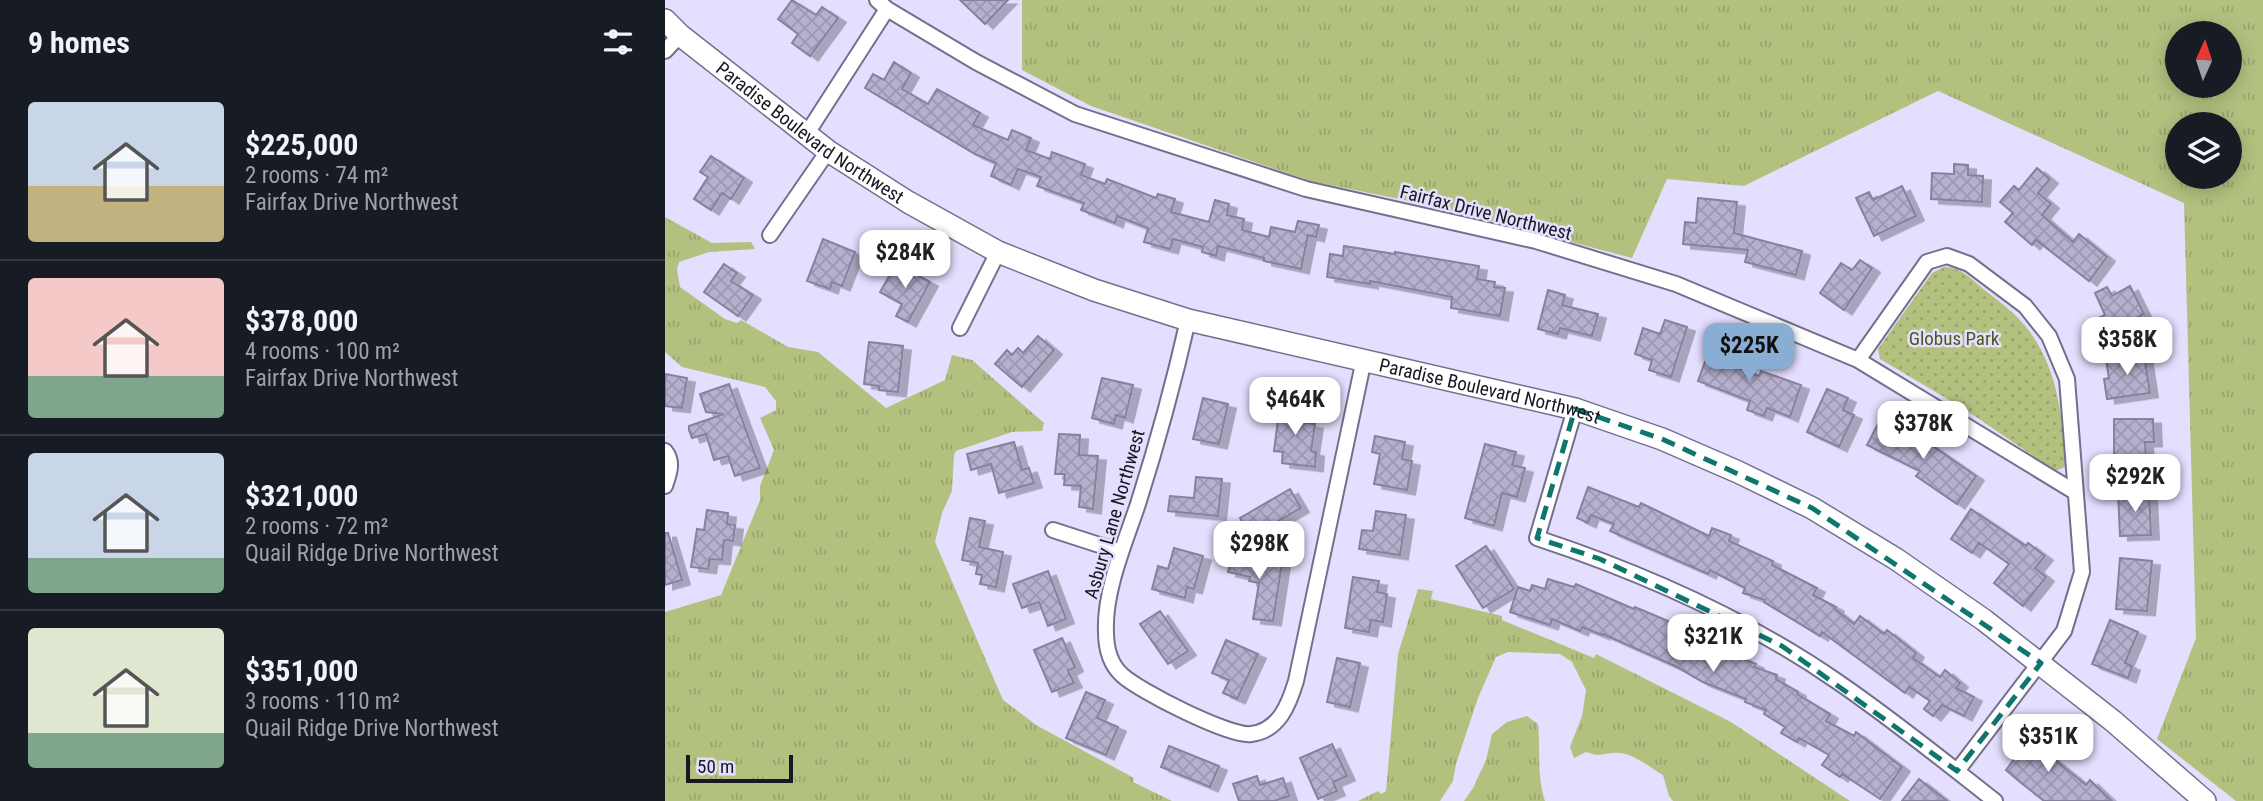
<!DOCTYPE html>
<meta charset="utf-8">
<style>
body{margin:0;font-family:"Roboto Condensed",sans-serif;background:#20242c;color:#f1f3f6;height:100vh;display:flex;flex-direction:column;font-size:26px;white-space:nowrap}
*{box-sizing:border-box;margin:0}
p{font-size:23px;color:#9ea1a6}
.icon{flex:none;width:38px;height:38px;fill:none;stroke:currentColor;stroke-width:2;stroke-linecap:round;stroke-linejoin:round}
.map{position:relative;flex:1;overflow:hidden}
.drawer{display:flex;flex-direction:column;background:#171b24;width:665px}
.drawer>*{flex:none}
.needle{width:46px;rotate:3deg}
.fabs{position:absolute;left:1500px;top:21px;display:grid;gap:14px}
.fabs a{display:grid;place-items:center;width:77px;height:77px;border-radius:50%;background:#171b24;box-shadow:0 4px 18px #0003;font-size:35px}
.scale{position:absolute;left:21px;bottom:18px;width:107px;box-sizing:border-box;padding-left:7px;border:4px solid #191722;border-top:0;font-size:19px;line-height:24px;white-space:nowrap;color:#191722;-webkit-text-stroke:5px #e5dfff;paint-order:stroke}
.price{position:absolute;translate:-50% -60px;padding:0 16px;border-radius:14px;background:#fff;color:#222;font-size:23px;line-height:46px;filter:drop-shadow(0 2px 4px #0008)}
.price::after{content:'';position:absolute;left:50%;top:42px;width:21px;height:16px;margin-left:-10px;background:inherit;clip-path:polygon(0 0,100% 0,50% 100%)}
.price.selected{background:#8aaed3;color:#111}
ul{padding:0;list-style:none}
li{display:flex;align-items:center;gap:21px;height:175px;padding:0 28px}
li+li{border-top:2px solid #363941}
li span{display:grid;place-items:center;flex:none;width:196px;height:140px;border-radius:7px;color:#555}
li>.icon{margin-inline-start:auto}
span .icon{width:84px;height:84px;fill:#fffc;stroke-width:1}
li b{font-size:30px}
h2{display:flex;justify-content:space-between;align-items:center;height:84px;padding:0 28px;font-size:30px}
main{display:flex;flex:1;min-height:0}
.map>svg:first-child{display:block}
.grass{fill:url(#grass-tufts);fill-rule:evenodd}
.park{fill:url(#park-dots)}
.building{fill:url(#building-cross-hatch);stroke:#87819e;stroke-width:2;filter:url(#shadow)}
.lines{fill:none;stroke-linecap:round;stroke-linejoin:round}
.street-casing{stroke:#746f8b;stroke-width:18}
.secondary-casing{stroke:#746f8b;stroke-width:24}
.street{stroke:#fff;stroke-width:14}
.secondary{stroke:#fff;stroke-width:21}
.marked{fill:none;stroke:#0f766e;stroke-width:5;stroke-dasharray:14 9;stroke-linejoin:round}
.labels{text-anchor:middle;stroke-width:5;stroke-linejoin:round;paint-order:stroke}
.street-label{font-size:19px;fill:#191722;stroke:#e5dfff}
.park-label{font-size:19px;fill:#4d5720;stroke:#e5dfff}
</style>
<main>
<section class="drawer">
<h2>9 homes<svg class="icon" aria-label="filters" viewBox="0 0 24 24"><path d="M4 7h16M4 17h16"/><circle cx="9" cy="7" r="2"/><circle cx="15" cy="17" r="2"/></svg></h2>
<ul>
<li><span style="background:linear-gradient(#c9d6e8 60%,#c2b280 0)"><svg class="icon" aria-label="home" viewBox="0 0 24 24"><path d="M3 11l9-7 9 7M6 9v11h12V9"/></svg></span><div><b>$225,000</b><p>2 rooms · 74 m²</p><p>Fairfax Drive Northwest</p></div></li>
<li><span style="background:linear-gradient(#f6c9c9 70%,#7fa58c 0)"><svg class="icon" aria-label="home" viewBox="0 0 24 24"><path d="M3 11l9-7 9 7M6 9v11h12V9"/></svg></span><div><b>$378,000</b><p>4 rooms · 100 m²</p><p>Fairfax Drive Northwest</p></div></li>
<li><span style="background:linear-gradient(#c9d6e8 75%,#7fa58c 0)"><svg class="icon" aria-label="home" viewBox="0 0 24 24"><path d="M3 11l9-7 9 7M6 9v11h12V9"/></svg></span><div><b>$321,000</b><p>2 rooms · 72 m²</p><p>Quail Ridge Drive Northwest</p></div></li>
<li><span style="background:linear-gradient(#dfe7d0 75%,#7fa58c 0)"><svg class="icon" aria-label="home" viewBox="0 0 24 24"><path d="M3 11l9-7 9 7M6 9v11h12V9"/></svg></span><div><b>$351,000</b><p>3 rooms · 110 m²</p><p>Quail Ridge Drive Northwest</p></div></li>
</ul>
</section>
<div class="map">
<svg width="1598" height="801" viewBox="0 0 1598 801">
<defs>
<pattern id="grass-tufts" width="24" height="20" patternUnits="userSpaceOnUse" patternTransform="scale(1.75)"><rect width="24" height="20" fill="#b3c17f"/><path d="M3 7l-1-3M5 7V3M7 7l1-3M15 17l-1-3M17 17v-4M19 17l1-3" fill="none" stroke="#99a56d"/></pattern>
<pattern id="park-dots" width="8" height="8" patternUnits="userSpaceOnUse" patternTransform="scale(1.75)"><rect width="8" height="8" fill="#b3c17f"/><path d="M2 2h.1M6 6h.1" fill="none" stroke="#99a56d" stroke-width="1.8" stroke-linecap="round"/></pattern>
<pattern id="building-cross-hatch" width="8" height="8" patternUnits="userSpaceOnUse" patternTransform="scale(1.75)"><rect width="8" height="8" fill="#b6b0cf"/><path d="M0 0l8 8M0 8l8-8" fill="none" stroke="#9c97b1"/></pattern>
<filter id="shadow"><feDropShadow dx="8" dy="4.5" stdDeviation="0" flood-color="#0004"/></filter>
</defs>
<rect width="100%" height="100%" fill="#e5dfff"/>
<path class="grass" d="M357 0H1598V801H1571L1492 739 1531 638 1519 203 1273 91 1079 186 1002 179 967 258 774 207 645 181 426 106 357 70ZM1512 33H1564V86H1512ZM1512 124H1564V177H1512Z
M0 217 47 243 86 242 90 249 44 252 14 262 12 269 15 287 60 319 72 323 76 320 123 347 153 352 221 408 280 380 287 355 307 360 379 423 377 431 347 432 291 451 289 455 287 491 277 513 270 542 338 700 371 725 469 778 468 782 507 801H0V612L56 595 95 500V486L109 450 95 418 111 410V401L100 387 17 367 0 352Z
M753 589 768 591 766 599 837 616V620L929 658 931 654 1066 722 1185 801H1008L1004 796 998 775C984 767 965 750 948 753 935 754 935 757 921 752L909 758 905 747 917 716 921 690 907 662 895 654 843 652 831 657 813 698 791 764 788 781 775 801H693L713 791 716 794 721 791 733 654Z
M862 716 873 724C876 751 871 773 880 801H799L808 788 821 760 827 734 842 722Z"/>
<path class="park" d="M1279 267C1296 266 1308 281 1321 291 1335 302 1350 313 1361 327 1393 366 1398 418 1400 467L1390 471 1301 410 1215 359 1213 349 1267 273Z"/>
<path class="building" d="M127 0 151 15 157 7 173 18 145 56 127 43 133 34 113 19Z
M295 0H343L320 24Z
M229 62 246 73 237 89 263 104 272 89 315 113 308 125 343 140 347 130 366 138 361 150 385 159 387 152 420 164 416 175 440 184 442 179 491 198 493 194 510 199 506 212 544 222 550 200 564 204 562 215 579 219 577 230 604 237 606 227 630 232 633 221 654 225 651 237 643 235 636 269 599 261V258L553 246 551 256 537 252 538 247 508 239 505 249 479 242 483 228 452 216 450 223 416 210 419 203 372 186 376 177 353 169 346 185 326 176 331 163 310 154 200 88 208 74 219 80Z
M46 156 79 178 66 199 57 193 46 210 29 199 43 177 35 172Z
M1289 164 1303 165V175L1318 176 1317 202 1266 199 1267 173 1289 174Z
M1372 168 1385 179 1373 193 1386 204 1377 215 1408 242 1414 234 1442 257 1424 281 1371 240 1367 245 1340 222 1348 213 1335 202 1349 186 1354 190Z
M1237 186 1251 216 1209 236 1191 198 1204 192 1208 200Z
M1033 198 1072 202 1069 233 1137 251 1131 275 1080 262 1083 250 1018 244 1020 222 1031 223Z
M158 239 190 252 177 286 167 282 165 289 142 281Z
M679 246 730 254V252L814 266 812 279 830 282 829 287 840 288 835 316 786 308 787 297 705 281V284L662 277 665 254 678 256Z
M1195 260 1207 268 1179 310 1155 293 1176 263 1187 270Z
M59 264 72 273 66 281 88 295 73 316 39 292Z
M231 264 265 282 243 322 231 316 237 304 215 292Z
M1465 286 1479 314 1437 335 1429 320 1440 315 1430 293 1442 287 1447 296Z
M883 290 900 295 897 305 933 314 927 336 895 328 893 334 873 329Z
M1000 320 1022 327 1006 377 984 370 987 360 970 354 978 328 995 334Z
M373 336 389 350 357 387 330 364 342 350 347 355 353 348 358 353Z
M1048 340 1067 347 1061 363 1094 376 1096 371 1136 385 1125 417 1102 408 1099 416 1082 410 1085 401 1033 381Z
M204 342 238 346 233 392 214 390V386L199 384Z
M1479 354 1485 393 1442 399 1439 379 1444 378 1441 360Z
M0 374 22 378 17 408 0 406Z
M437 378 468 385 460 418 451 415 449 424 427 418Z
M64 384 95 468 70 476 63 456 49 460 41 434 27 438 24 430V426L59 414 41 412 35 394Z
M1162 389 1183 398 1178 410 1189 415 1174 447 1142 432Z
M538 398 563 404 554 444 528 439Z
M615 404 638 407 636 422 650 424 646 451 651 452 650 467 617 463 618 452 609 451Z
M1449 419H1488L1489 442H1480L1481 459 1449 460Z
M1215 420 1265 444 1311 476 1292 504 1251 476 1255 471 1202 445Z
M394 434 415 435 414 455 433 456 428 509 414 507 416 486 399 485 400 474H390Z
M710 436 740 442 737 459 747 461 742 490 709 484 715 454 707 452Z
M349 442 357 470 364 468 369 483 334 493 326 464 306 470 302 454Z
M820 444 851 452 847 465 860 468 852 497 837 493 829 526 800 518Z
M531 477 557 479 553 516 503 511 505 496 529 498Z
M923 487 974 507 976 503 1044 536 1047 528 1066 535 1064 541 1108 561 1107 565 1152 588 1148 595 1171 607 1170 609 1189 624 1195 616 1219 634 1222 630 1251 653 1248 658 1275 677 1280 670 1295 683 1291 688 1309 697 1299 716 1277 705 1268 716 1259 709 1265 701 1244 687 1240 693 1157 632 1155 636 1099 602 1100 600 1078 593 1080 588 1045 570 1043 574 1032 569 945 531 949 524 926 515 923 523 912 518Z
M625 489 636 508 586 537 575 518Z
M1484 492 1486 535 1455 536 1453 493Z
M1306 509 1361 546 1363 543 1380 556 1370 568 1381 577 1358 606 1329 583 1344 564 1314 543 1307 553 1286 539Z
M42 510 63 513 62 524 70 525 68 541 59 540 57 560 45 559 43 569 26 567 32 529 39 530Z
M711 511 741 515 735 555 694 549 697 530 708 531Z
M305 518 320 521 314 547 338 552 331 587 315 584 317 575 311 574 313 563 297 560Z
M0 533H3L17 580 0 585Z
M569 546 582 549 580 558 617 563 608 621 588 619 594 583 584 581 585 577 563 572Z
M821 546 849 589 818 608 791 566Z
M509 548 538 556 529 589 522 587 520 598 487 589 493 566 503 569Z
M1455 558 1487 561 1482 611 1451 609Z
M383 571 401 619 383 626 374 602 357 608 348 584Z
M688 577 714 581 712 592 722 594 718 622 706 620 704 632 680 628Z
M883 579 909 587 911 584 969 609 970 607 1022 629 1045 642 1044 644 1091 664 1089 667 1112 675 1111 679 1133 692 1132 694 1165 714 1161 721 1189 736 1191 732 1237 767 1215 799 1177 774 1175 777 1157 765 1164 755 1134 738 1132 742 1116 733 1120 727 1099 714 1101 710 1080 702 1081 699 1038 682 1010 666 938 634 937 635 917 627 915 631 887 619 885 625 845 612 853 587 865 591 867 585 880 589Z
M495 611 523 651 503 664 475 624Z
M1445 620 1473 632 1460 663 1467 666 1463 678 1427 664Z
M397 638 410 667 403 671 409 683 387 692 369 650Z
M561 640 593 654 572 699 558 693 564 680 547 673Z
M672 658 695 663 685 707 662 702Z
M421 692 440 700 432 718 453 727 441 755 401 738Z
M1355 729 1378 746 1376 749 1395 764 1421 785 1425 780 1447 801H1379L1355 782 1341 770 1352 755 1341 747Z
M667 744 682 776 668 782 672 791 653 799 635 758Z
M504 746 554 766 545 787 496 767Z
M592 776 595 785 618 778 624 796 609 801H574L568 784Z
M1254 779 1282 801H1237Z"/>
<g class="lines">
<g class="street-casing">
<path id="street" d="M212 0 222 9 311 62 410 114 641 189 871 241 1011 284 1193 360 1410 492
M0 51 15 35
M141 135 222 9
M105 235 163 151
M523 320C509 382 492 444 473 504 460 543 439 591 441 632 441 648 445 664 457 675 474 691 565 737 586 734 614 731 624 704 631 681L699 359
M295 328 333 252
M1193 360 1262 262 1282 256 1304 264 1360 306 1384 336 1402 379 1417 572 1399 631 1292 771
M910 409 872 538C978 573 1082 619 1173 682 1227 719 1279 761 1330 801
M0 451C9 462 4 474 0 486
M388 530 456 552"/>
</g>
<g class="secondary-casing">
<g id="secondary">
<path id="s1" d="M0 20 15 35 163 151 243 202 333 252 429 290 523 320 910 409 997 439 1073 472 1147 508 1231 559 1319 620 1448 721 1540 801"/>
</g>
</g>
<use href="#street" class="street"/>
<use href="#secondary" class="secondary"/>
</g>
<path class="marked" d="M910 409 997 439 1147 508 1376 663 1292 771 1117 646 935 559 872 538Z"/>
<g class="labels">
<g class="street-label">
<text dy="7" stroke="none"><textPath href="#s1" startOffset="184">Paradise Boulevard Northwest</textPath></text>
<text transform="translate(821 212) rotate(14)" y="7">Fairfax Drive Northwest</text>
<text dy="7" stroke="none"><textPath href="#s1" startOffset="919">Paradise Boulevard Northwest</textPath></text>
<text transform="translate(449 514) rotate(-74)" y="7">Asbury Lane Northwest</text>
</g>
<g class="park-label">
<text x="1289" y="345">Globus Park</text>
</g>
</g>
</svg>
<div class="fabs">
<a><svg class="needle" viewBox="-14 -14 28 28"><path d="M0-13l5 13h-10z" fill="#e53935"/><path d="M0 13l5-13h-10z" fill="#9ea1a6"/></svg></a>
<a><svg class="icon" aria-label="layers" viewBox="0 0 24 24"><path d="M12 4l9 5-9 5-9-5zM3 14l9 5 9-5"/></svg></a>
</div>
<div class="scale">50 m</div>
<b class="price" style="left:240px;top:290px">$284K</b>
<b class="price" style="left:1462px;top:377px">$358K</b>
<b class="price selected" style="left:1084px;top:383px">$225K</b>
<b class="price" style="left:630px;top:437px">$464K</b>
<b class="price" style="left:1258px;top:461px">$378K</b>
<b class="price" style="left:1470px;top:514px">$292K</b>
<b class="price" style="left:594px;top:581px">$298K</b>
<b class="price" style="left:1048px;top:674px">$321K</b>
<b class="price" style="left:1383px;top:774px">$351K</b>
</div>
</main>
